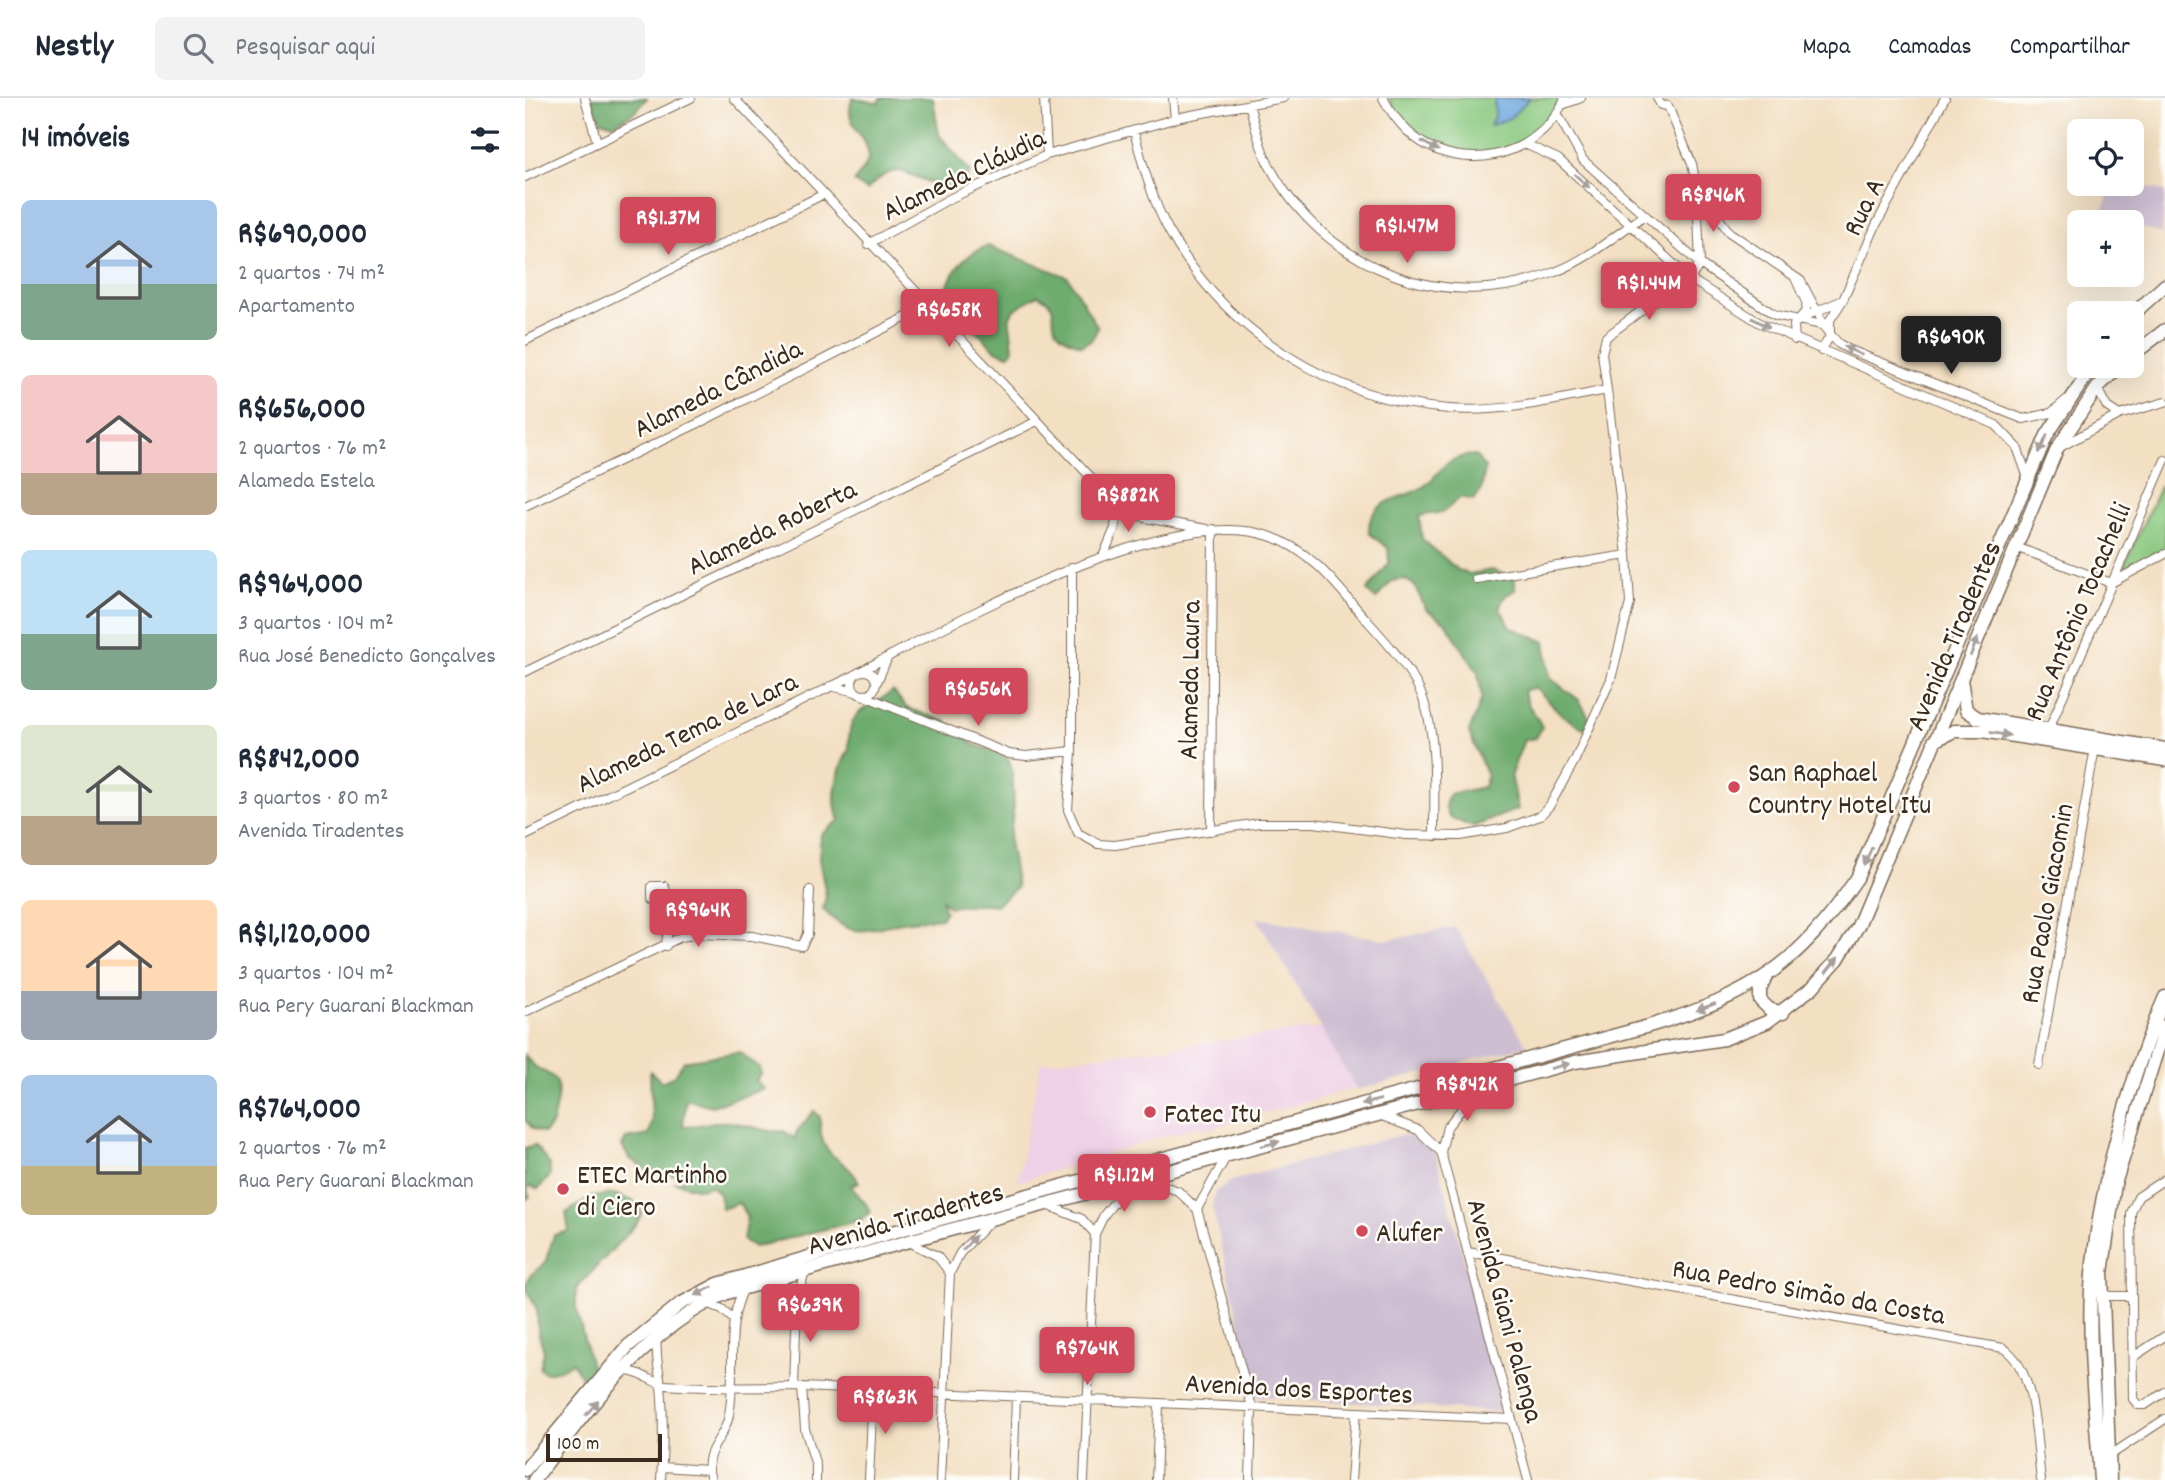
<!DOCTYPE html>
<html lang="pt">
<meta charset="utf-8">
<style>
body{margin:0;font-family:Dekko,sans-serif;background:#f2f2f3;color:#1f2937;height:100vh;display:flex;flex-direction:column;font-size:26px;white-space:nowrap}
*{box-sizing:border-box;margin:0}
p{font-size:23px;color:#747a83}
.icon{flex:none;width:38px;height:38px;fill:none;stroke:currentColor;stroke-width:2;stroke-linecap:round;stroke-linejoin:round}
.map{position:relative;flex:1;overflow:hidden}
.sheet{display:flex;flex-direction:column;background:#fff;width:525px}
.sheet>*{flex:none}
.controls{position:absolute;left:1542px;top:21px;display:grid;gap:14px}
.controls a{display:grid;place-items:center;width:77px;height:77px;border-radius:10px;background:#fff;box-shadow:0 7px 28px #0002;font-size:35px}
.scale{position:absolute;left:21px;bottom:18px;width:116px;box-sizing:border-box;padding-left:7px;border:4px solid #3b2a1e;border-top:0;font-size:19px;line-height:24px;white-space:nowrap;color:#3b2a1e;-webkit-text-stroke:5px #fdfcf7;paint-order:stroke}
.price{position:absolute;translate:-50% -60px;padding:0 16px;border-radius:7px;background:#d1495b;color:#fff;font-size:23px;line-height:46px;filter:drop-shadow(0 2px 4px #0008)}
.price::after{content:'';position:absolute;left:50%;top:42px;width:21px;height:16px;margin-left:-10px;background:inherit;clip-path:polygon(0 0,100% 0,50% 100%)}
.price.on{background:#222;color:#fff}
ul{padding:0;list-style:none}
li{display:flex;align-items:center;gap:21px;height:175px;padding:0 21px}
li span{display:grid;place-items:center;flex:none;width:196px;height:140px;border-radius:10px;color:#555}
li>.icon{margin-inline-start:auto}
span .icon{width:84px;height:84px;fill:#fffc;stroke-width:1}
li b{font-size:30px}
h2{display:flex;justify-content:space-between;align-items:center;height:84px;padding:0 21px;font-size:30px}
header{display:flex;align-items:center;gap:42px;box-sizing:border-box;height:98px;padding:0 35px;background:#fff;border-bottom:2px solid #e0e1e3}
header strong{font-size:33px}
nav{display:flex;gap:38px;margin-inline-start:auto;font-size:24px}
.search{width:490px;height:63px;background:#f2f2f3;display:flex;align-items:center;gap:18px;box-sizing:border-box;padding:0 24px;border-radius:10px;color:#747a83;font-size:26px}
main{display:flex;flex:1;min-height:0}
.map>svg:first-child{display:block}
.built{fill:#efd0e6}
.industrial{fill:#cdbed2}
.green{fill:#89c87f;stroke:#62794e;stroke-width:2}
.forest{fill:#6eac6e;stroke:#546b46;stroke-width:2}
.water{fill:#71a9e0;stroke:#566a7f;stroke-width:2}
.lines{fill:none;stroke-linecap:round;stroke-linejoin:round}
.street-casing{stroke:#7b6957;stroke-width:10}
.primary-casing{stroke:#7b6957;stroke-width:15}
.street{stroke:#fff;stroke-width:8}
.primary{stroke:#fff;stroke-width:12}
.oneway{fill:#a79f9a}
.poi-dot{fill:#d1495b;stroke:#fdfcf7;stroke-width:2.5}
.labels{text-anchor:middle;stroke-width:5;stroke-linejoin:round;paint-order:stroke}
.street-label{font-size:28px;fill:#3b2a1e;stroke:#fdfcf7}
.poi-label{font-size:28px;fill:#3b2a1e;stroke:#fdfcf7;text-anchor:start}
</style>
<header>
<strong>Nestly</strong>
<div class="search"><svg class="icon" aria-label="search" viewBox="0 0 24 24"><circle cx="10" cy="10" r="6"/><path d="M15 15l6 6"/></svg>Pesquisar aqui</div>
<nav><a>Mapa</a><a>Camadas</a><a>Compartilhar</a></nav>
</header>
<main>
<section class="sheet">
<h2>14 imóveis<svg class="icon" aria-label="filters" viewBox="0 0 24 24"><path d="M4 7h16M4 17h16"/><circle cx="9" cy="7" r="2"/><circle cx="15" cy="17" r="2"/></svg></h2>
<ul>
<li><span style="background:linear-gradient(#a9c7e8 60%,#7fa58c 0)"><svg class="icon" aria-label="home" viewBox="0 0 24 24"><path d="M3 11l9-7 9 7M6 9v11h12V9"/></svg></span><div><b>R$690,000</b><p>2 quartos · 74 m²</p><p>Apartamento</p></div></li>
<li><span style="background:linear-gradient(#f6c9c9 70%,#b9a48a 0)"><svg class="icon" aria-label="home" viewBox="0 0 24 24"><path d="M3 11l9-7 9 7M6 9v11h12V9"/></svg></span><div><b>R$656,000</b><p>2 quartos · 76 m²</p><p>Alameda Estela</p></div></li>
<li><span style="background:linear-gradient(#bfe0f5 60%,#7fa58c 0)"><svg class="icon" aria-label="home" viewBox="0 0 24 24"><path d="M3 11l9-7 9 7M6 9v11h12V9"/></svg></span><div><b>R$964,000</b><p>3 quartos · 104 m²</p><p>Rua José Benedicto Gonçalves</p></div></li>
<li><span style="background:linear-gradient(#dfe7d0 65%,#b9a48a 0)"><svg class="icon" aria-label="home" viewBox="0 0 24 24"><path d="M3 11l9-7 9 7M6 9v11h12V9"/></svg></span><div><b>R$842,000</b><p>3 quartos · 80 m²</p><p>Avenida Tiradentes</p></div></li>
<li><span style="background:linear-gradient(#ffd9b3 65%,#9aa5b1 0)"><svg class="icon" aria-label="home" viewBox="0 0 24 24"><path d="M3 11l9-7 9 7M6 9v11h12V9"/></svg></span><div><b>R$1,120,000</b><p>3 quartos · 104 m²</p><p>Rua Pery Guarani Blackman</p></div></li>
<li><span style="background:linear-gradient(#a9c7e8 65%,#c2b280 0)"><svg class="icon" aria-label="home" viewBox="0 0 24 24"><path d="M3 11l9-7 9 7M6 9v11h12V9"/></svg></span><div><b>R$764,000</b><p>2 quartos · 76 m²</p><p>Rua Pery Guarani Blackman</p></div></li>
</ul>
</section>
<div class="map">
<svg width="1640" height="1382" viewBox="0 0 1640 1382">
<rect width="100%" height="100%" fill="#fdfcf7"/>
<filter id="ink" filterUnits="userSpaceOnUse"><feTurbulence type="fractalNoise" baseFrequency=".0143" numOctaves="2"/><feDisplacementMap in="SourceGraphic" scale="14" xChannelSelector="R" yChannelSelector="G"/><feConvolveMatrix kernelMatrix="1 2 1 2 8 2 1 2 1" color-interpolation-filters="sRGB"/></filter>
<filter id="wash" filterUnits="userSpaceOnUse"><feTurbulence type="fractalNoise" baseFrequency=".00686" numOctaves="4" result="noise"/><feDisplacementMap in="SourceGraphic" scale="28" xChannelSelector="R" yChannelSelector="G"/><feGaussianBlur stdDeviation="1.57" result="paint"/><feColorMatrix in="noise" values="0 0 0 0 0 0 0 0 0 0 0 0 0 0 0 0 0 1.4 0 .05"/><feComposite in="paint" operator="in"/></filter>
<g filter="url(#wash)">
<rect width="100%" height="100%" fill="#f3dfc2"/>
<path class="built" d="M796 930 831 990 682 1031 677 1028 630 1041 492 1084 516 965Z"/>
<path class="industrial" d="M1607 84 1640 94 1637 136 1607 127 1606 124 1576 118 1587 86Z
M732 820 862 842 930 829 1002 948 832 992Z
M876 1037 897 1040 910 1053 978 1307 972 1314 731 1298 687 1108 690 1094 706 1083Z"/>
<path class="green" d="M864 0H1036C1025 17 1015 34 996 44 948 69 886 51 864 0Z
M1635 389 1640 391V451L1601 470 1600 466Z"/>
<path class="forest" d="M65 0H122L110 14 89 26 76 23Z
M328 0 353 5 355 0H408L414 37 445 74 440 85 417 93V88C379 79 374 58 342 92L329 84C333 78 340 71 342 64 351 42 314 28 328 0Z
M463 148 543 179 573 230 567 241 557 247C550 244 540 241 535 236 520 222 540 210 513 197 474 219 486 213 488 253L484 257C465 253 463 242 450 232 436 221 426 218 420 201 422 177 440 155 463 148Z
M950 357 960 370 956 393 948 402 936 399 918 414 894 418 897 441 933 472 944 476 967 472 990 480V492L980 498 974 509 986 529 1020 544 1025 580 1054 602 1066 623 1058 631 1037 617 1011 590 999 592C1000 608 1011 615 1017 629L1011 640 999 642 986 676 993 711 947 729 924 719 920 708 924 696 959 689 962 678 944 634 957 600 953 575 921 525 901 511 889 487 879 481 867 483 851 501 842 493 864 465 863 450 844 435C842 405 869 402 891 393 916 382 912 359 950 357Z
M368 593 382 610 422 624 449 647 473 654 483 661 487 672 489 707 484 743 492 789 471 807C458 804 438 807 424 809L416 801 420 814 416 820C402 822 386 822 372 825 336 834 325 840 298 811L301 798 294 761 296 736 315 722C304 702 313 670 324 652 322 610 339 614 368 593Z
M214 954 235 970 236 976 231 983 239 991 187 1008 161 1001 158 1028C173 1029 188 1022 203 1024 224 1026 239 1035 259 1033L270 1041 271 1035 289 1013 295 1019C294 1065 317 1054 334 1084L326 1087C332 1098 341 1102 345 1114L336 1122 229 1149 218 1142 222 1119 214 1105 197 1111 194 1096 186 1088 174 1091 149 1084 159 1083V1078L126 1075 104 1060 97 1048 101 1041 124 1037 127 1023 125 973 137 984 150 977 159 963Z
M0 957C17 985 41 965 30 1011 28 1023 28 1027 19 1035L8 1031 0 1022Z
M10 1047 25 1067V1078L13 1091 5 1088 2 1092 5 1099 0 1102V1050Z
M89 1096 108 1103 117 1114 112 1125 51 1191V1209L68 1276 61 1281 57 1280 47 1264 35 1272 21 1275 15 1271 19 1253 13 1233 12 1212 0 1188 6 1177 20 1165 29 1137 44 1133 41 1115 67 1099Z"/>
<path class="water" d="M969 0H1005L985 20 965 28 970 17Z"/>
</g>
<g filter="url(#ink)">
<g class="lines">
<g class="street-casing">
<path id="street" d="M60 0 72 44
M209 0 592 407 621 420 681 431
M519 0 522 57
M648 0 650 21
M858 0C870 22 888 43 912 52 961 72 1021 48 1040 0
M1132 0 1136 7 1143 8
M724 6C730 26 734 49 744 67 798 170 921 219 1030 174 1064 161 1090 137 1120 117
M1037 7 1056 0
M1033 17 1058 62 1175 166 1250 217 1297 227 1314 246 1325 252 1498 321 1526 315 1541 302
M1000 46 1033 61 1165 181 1235 225 1471 327 1492 349 1503 380
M0 79 166 0
M1173 92 1204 134 1276 183 1305 238 1296 253
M343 146 424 101 522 57 656 19 758 0
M1270 180 1282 206 1280 214 1269 227 1270 242
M1276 220 1318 202
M1305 235V222L1318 202 1351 127 1420 0
M0 243 297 97
M1572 290 1582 309 1594 317
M1082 292 1077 255 1081 239 1144 192 1165 181 1175 166 1172 92 1167 66 1143 8
M1537 348 1594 317 1640 304
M0 408 176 324 403 208
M1491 449 1586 485
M579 456 590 430 592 407
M547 469V653L543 712 553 735 573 746 590 747 734 725H789L881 737 935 738 982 730 1015 718 1025 707 1050 662 1086 581 1105 505 1102 457 1082 292C1030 302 977 315 924 311 807 302 701 235 644 133 627 102 618 68 609 33
M951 481 1102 457
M1586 485 1640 456
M338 572C430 524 643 404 744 438 783 451 807 481 832 511 852 534 874 556 889 582 914 621 909 693 909 738
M327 585a12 12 0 1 1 24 0a12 12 0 1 1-24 0Z
M0 574 512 323
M352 584 363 559
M305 588 331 594
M337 597 484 656 501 658 547 653
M1523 633 1640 362
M686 733 688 431
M0 738 330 577
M141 848 145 801 139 788H127V800L143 813
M0 914 156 839 173 836 227 838 277 848 283 836 285 792
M1514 967 1570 650
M952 992 922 1029 916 1054 1003 1382
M857 1018 893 1032 916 1054
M620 1081 653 1093 672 1111 727 1309 725 1382
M1640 1081 1613 1099 1606 1115 1608 1301 1613 1307H1620L1640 1294
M524 1108 557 1121 570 1136
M672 1111 701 1059
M384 1144 412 1158 425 1175
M943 1154 1478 1250C1512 1271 1511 1345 1516 1382
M250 1181 272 1201
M1577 1198H1607
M182 1205 197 1211 209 1222
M132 1239C130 1257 134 1271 136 1288 139 1319 138 1351 136 1382
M1608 1259 1640 1238
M100 1273C116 1273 126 1285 141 1287 187 1291 231 1289 277 1289L987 1321
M269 1289 272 1201 280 1173
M277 1289 280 1331 291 1368V1382
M1584 1358 1640 1321
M137 1369 183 1372
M186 1382C176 1350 200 1343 204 1317 212 1275 199 1230 219 1190
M344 1382 348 1293
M415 1382 425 1175 435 1155 465 1123
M488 1382 491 1300
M559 1382 570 1136 579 1117 606 1083
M631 1382 634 1305
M826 1382 831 1314"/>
</g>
<g class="primary-casing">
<path id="primary" d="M1606 218 1640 187
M1606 258 1640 232
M1436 582 1441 612 1453 620 1640 651
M1409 643 1429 633H1457L1640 662
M1241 879 1235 892V902L1244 911 1258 915
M0 1372 103 1248 155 1206 193 1186 375 1132 1124 928C1227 897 1271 869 1332 780L1522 337 1568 268
M9 1382C62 1312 120 1231 202 1195L391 1141 1050 964 1199 941 1242 924 1287 890 1313 861 1333 828 1532 351 1572 290 1595 268
M1575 1382C1571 1319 1563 1254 1566 1191 1571 1099 1603 984 1640 899
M1585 1382 1577 1175 1590 1086 1640 928"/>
</g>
<use href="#street" class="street"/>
<use href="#primary" class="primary"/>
</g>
<defs><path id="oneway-solid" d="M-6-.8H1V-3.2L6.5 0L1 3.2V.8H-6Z" transform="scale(1.75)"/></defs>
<g class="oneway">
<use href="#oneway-solid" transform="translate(905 48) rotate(28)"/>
<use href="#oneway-solid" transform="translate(1057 83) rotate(42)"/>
<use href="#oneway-solid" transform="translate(1236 225) rotate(28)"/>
<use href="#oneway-solid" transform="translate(1328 253) rotate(-154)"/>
<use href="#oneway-solid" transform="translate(1518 346) rotate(115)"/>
<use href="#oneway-solid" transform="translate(1449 549) rotate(-68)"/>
<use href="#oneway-solid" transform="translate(1475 636) rotate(9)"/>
<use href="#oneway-solid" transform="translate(1343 758) rotate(115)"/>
<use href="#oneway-solid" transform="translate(1307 867) rotate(-51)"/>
<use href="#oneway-solid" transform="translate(1181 909) rotate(160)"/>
<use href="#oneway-solid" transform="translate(1035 968) rotate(-15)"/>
<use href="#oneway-solid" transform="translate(846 1004) rotate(165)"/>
<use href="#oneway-solid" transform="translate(745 1046) rotate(-15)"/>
<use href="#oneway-solid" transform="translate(444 1145) rotate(-49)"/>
<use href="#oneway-solid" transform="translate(179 1193) rotate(154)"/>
<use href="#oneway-solid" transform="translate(67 1310) rotate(-49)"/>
</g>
</g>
<g class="poi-dot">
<circle cx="1209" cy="689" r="7"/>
<circle cx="625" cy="1014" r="7"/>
<circle cx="38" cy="1091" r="7"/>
<circle cx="837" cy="1133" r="7"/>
</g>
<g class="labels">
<g class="street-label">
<text transform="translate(438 75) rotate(-26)" y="10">Alameda Cláudia</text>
<text transform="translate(1337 108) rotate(-64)" y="10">Rua A</text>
<text transform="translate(192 289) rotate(-27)" y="10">Alameda Cândida</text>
<text transform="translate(246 428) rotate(-26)" y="10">Alameda Roberta</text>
<text transform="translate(1551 513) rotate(-67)" y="10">Rua Antônio Tocachelli</text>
<text transform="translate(1427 537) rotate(-67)" y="10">Avenida Tiradentes</text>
<text transform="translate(663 582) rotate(-89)" y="10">Alameda Laura</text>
<text transform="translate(161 633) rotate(-26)" y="10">Alameda Tema de Lara</text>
<text transform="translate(1520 805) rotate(-80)" y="10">Rua Paolo Giacomin</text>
<text transform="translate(380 1119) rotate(-16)" y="10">Avenida Tiradentes</text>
<text transform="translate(1284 1192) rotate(10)" y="10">Rua Pedro Simão da Costa</text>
<text transform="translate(982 1212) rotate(75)" y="10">Avenida Giani Palenga</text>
<text transform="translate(774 1289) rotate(3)" y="10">Avenida dos Esportes</text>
</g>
<g class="poi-label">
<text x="1223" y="683">San Raphael<tspan x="1223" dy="32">Country Hotel Itu</tspan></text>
<text x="639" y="1024">Fatec Itu</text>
<text x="52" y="1085">ETEC Martinho<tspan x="52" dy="32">di Ciero</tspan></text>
<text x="851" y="1143">Alufer</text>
</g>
</g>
</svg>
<div class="controls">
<a><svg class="icon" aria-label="locate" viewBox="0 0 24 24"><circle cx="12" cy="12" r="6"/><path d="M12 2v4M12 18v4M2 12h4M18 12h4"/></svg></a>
<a>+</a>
<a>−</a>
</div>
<div class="scale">100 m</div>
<b class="price" style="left:1188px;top:136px">R$846K</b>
<b class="price" style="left:143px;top:159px">R$1.37M</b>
<b class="price" style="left:882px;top:167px">R$1.47M</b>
<b class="price" style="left:1124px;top:224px">R$1.44M</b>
<b class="price" style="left:424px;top:251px">R$658K</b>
<b class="price on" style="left:1426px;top:278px">R$690K</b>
<b class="price" style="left:603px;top:436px">R$882K</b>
<b class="price" style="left:453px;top:630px">R$656K</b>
<b class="price" style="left:173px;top:851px">R$964K</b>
<b class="price" style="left:942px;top:1025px">R$842K</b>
<b class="price" style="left:599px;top:1116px">R$1.12M</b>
<b class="price" style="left:285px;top:1246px">R$639K</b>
<b class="price" style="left:562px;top:1289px">R$764K</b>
<b class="price" style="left:360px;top:1338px">R$863K</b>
</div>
</main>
